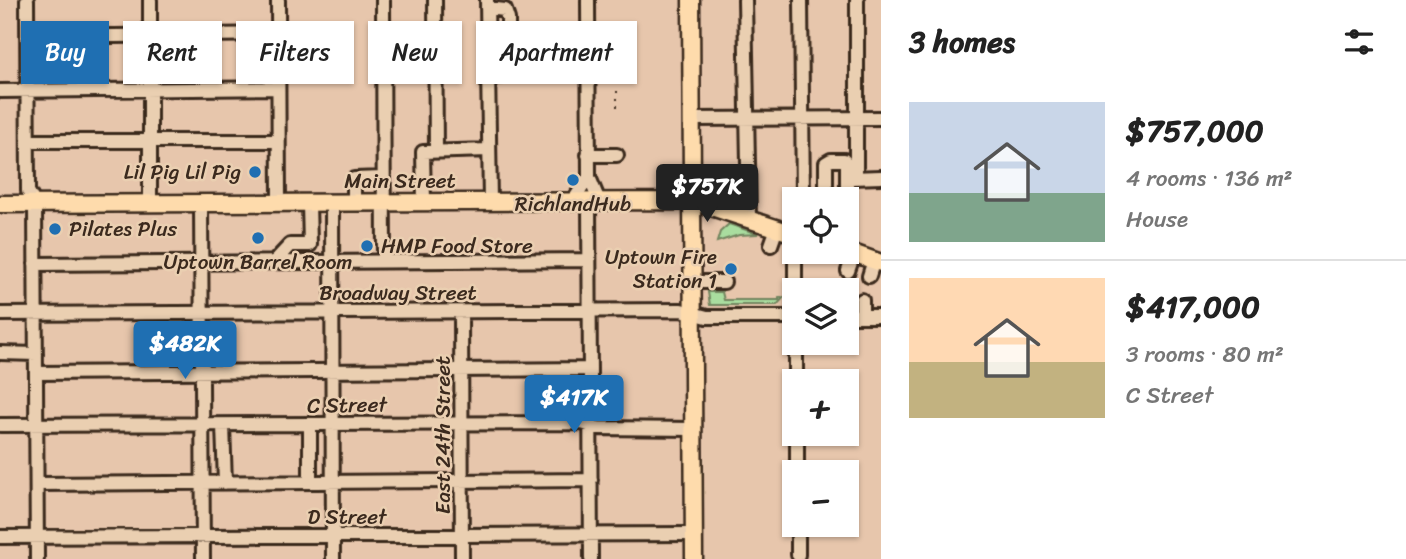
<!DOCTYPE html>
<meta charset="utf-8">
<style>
body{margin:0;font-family:Sriracha,sans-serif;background:#f6f6f6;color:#222;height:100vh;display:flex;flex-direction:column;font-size:26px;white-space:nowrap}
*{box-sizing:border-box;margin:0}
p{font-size:23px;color:#767676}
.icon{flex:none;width:38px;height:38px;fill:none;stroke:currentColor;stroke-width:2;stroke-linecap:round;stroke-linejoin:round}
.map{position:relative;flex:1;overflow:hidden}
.panel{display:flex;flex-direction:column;background:#fff;width:525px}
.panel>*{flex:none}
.banner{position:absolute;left:21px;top:21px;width:665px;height:63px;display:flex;gap:14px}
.tools{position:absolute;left:782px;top:187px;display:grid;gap:14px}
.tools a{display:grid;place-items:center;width:77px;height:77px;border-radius:0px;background:#fff;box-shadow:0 2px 5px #0004;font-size:35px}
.price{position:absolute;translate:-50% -60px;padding:0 16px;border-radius:7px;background:#1f6fb2;color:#fff;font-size:23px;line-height:46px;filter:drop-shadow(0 2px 4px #0008)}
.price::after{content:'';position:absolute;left:50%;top:42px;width:21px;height:16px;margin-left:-10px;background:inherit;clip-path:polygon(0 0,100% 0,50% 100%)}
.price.active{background:#222;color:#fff}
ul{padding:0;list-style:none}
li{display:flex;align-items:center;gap:21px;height:175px;padding:0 28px}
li+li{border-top:2px solid #e0e0e0}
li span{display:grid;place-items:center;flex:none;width:196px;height:140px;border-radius:0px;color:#555}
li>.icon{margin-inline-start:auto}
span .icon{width:84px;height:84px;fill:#fffc;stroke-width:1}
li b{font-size:30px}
h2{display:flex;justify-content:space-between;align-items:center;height:84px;padding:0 28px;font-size:30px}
.tag{padding:0 24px;border-radius:0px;background:#fff;box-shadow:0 2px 5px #0004;font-size:24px;line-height:63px}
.tag.active{background:#1f6fb2;color:#fff}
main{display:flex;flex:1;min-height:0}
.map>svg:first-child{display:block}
.green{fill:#a9dd9f;stroke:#72845e;stroke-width:2}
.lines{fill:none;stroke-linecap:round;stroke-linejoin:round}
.minor-casing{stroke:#3b2a1e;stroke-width:18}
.major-casing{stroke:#3b2a1e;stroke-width:21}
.path{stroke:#3b2a1e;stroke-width:2;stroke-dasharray:2 5;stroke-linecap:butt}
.minor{stroke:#eacfb1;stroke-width:12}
.major{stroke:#fedbac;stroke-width:16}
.poi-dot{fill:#1f6fb2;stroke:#eacfb1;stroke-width:2.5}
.labels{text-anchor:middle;stroke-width:5;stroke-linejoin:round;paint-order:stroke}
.poi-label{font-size:21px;fill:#3b2a1e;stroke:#eacfb1;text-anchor:end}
.street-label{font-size:21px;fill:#3b2a1e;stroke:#eacfb1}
</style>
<main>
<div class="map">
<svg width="881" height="559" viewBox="0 0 881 559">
<rect width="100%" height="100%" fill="#e7c6ac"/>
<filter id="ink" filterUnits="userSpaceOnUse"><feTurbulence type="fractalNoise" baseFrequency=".0143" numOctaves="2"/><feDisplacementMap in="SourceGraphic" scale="14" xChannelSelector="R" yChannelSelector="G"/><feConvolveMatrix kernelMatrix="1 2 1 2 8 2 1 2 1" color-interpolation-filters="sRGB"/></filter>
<g filter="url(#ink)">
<path class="green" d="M729 224 758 234 739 235 717 242 720 232Z
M708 292H722L724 300H779V298L784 297 777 305H710Z"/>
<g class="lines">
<g class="minor-casing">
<path id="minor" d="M27 0 28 191 35 204 37 559
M150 0V203
M278 0 279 203
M383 0 384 261
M435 0 436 152
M487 0 490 202
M588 0 589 177 599 201
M745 0 749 218
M801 0 803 200
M857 0V118
M487 8 505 10 508 19V73L504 76 489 77
M27 37 278 34
M0 91 278 88
M856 118V178
M692 119 881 118
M28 141H278
M588 155H617
M851 178 881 177
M826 200V163L831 160H844L847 164V215
M573 201 589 177
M589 201 591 559
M332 202 333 559
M354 202V179L383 178
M424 202 423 152 489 150
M201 203 203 559
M771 245 777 228
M795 252V290
M274 262 290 245H310L309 203
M35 264 589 260
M848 271 854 254
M869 276 874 260
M693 282H724
M461 312 462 559
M0 314 681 310 707 317H794
M847 316H881
M862 316V300
M796 343V382
M0 353 36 354
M36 373 590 369
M0 425 582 423 598 428 693 429
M223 425 225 483
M797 434V472
M310 482V425
M37 484 591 480
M798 525V555
M0 537 693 534"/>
</g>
<g class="major-casing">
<path id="major" d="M691 0 694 559
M0 204 693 201 794 234
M847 251 881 263"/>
</g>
<path class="path" d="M617 107V91"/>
<use href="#minor" class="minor"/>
<use href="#major" class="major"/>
</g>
</g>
<g class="poi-dot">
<circle cx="255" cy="172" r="7"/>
<circle cx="573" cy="180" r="7"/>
<circle cx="55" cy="229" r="7"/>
<circle cx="258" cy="238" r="7"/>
<circle cx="367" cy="246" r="7"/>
<circle cx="731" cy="269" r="7"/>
</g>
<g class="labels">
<g class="poi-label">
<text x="241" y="179">Lil Pig Lil Pig</text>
<text x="573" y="211" text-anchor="middle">RichlandHub</text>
<text x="69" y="236" text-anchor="start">Pilates Plus</text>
<text x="381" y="253" text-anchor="start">HMP Food Store</text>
<text x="717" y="264">Uptown Fire<tspan x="717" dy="24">Station 1</tspan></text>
<text x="258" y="269" text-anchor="middle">Uptown Barrel Room</text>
</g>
<g class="street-label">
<text x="400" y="188">Main Street</text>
<text x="398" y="300">Broadway Street</text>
<text transform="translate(347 405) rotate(-1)" y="7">C Street</text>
<text transform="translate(443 435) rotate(-90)" y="7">East 24th Street</text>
<text x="347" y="524">D Street</text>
</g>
</g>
</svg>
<div class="tools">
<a><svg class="icon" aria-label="locate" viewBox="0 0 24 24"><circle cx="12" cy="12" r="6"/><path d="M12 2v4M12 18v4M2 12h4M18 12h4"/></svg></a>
<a><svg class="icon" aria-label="layers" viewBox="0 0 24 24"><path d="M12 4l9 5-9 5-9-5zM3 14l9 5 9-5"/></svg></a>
<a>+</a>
<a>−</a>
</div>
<b class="price active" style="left:707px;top:224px">$757K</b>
<b class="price" style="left:185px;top:381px">$482K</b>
<b class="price" style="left:574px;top:435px">$417K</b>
<div class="banner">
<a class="tag active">Buy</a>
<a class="tag">Rent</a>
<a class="tag">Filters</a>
<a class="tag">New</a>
<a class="tag">Apartment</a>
</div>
</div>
<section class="panel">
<h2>3 homes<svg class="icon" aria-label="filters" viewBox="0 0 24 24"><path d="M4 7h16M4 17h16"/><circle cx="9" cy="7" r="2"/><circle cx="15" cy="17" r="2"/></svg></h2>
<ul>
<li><span style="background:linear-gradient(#c9d6e8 65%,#7fa58c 0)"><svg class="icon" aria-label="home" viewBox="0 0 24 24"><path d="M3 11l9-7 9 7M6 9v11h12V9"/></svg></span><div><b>$757,000</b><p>4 rooms · 136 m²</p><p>House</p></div></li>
<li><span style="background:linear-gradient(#ffd9b3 60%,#c2b280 0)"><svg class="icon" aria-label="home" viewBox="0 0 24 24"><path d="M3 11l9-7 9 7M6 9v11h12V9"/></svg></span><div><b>$417,000</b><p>3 rooms · 80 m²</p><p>C Street</p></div></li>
</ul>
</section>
</main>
